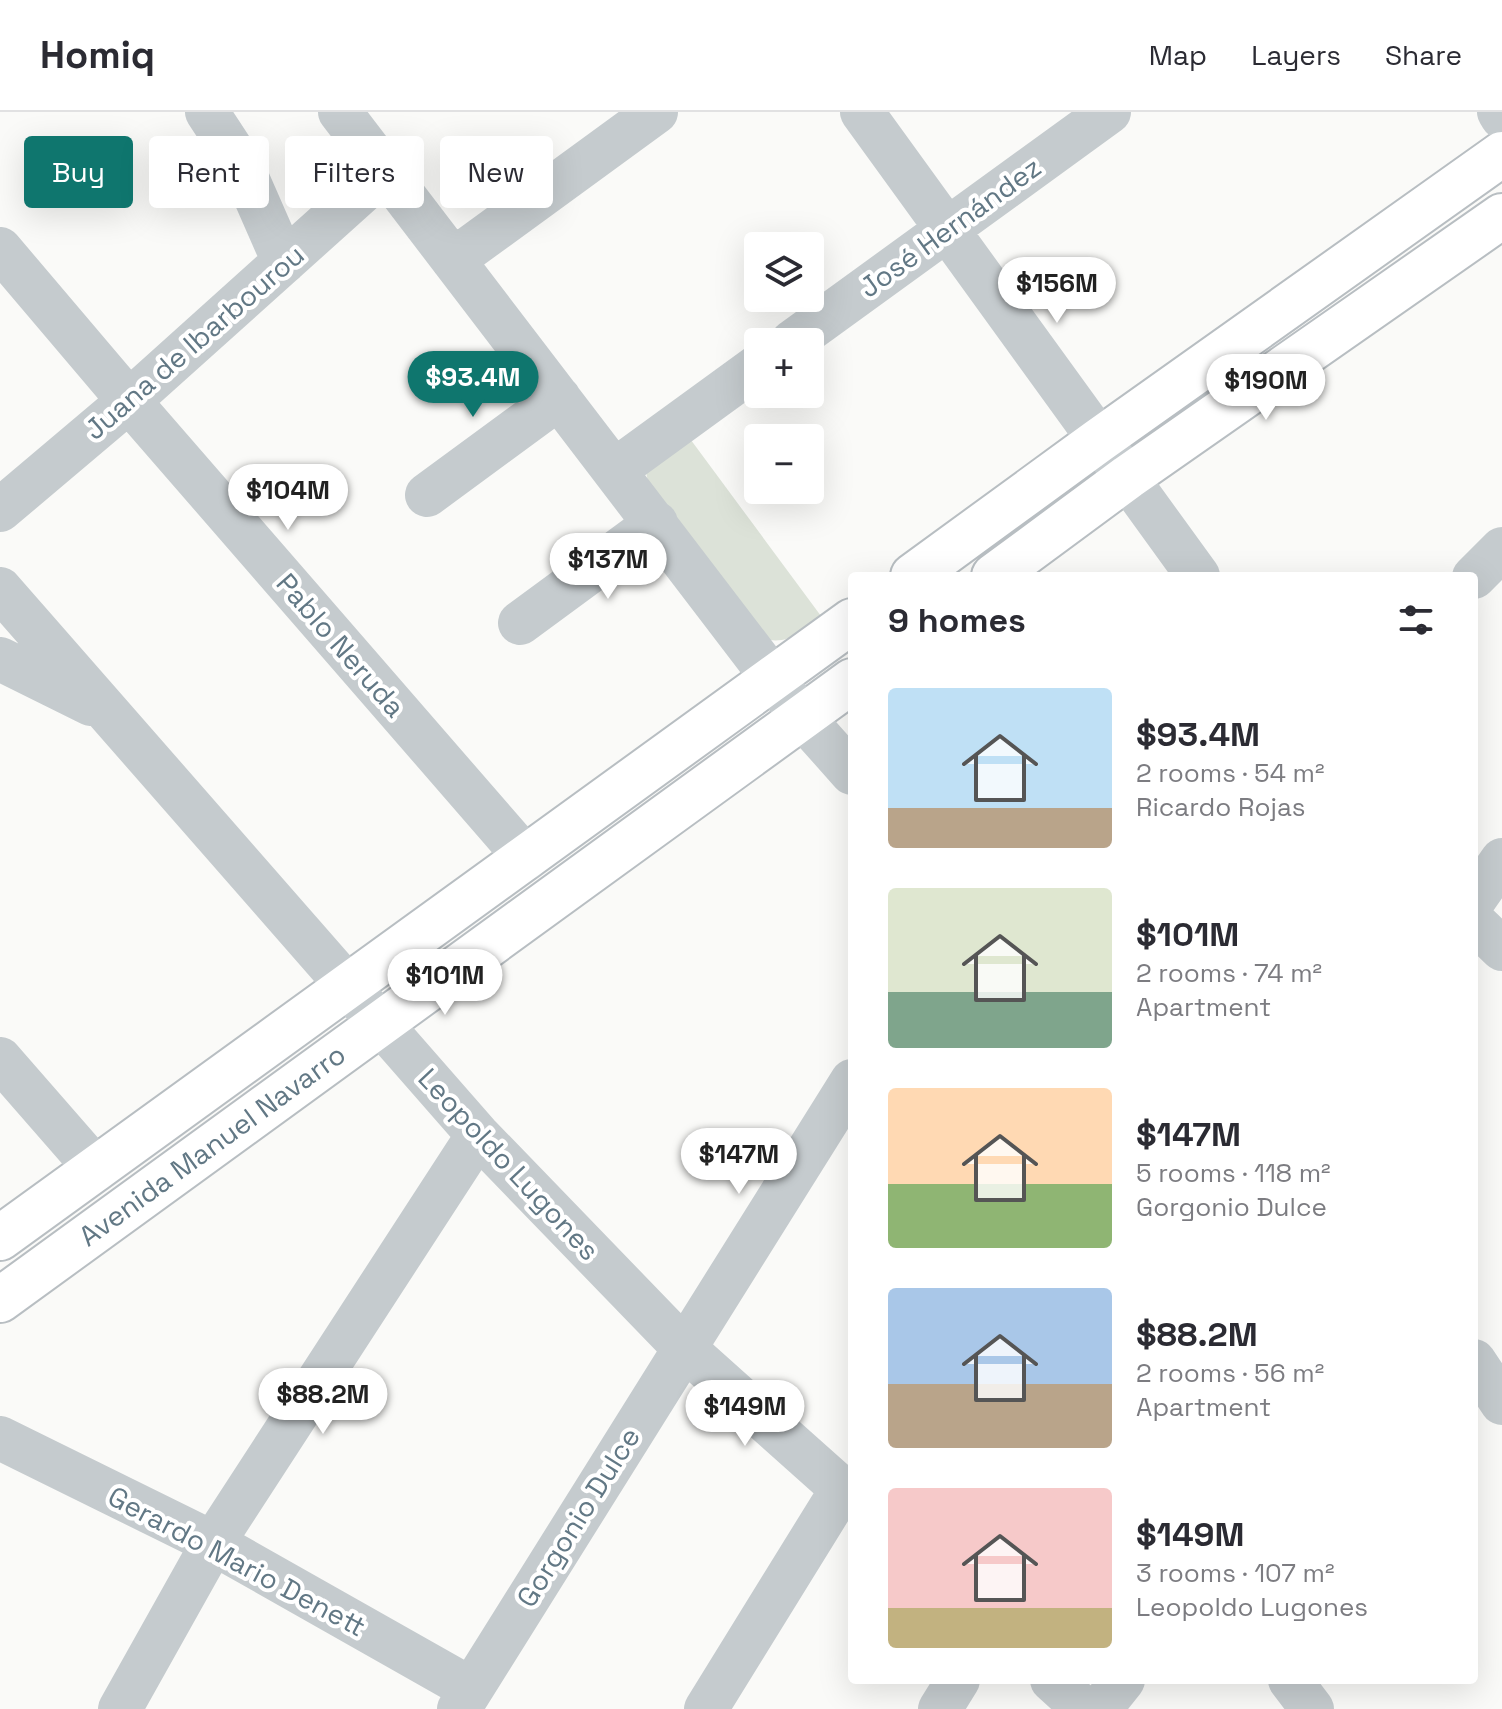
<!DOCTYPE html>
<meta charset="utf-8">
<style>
body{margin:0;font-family:"Space Grotesk",sans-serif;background:#f2f2f3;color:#2b2b33;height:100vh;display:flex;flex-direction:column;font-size:30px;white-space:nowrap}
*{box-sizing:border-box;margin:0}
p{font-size:26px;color:#7c7c81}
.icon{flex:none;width:44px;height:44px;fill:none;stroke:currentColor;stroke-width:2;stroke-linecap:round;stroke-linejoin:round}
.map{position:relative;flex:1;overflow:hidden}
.drawer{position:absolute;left:848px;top:460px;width:630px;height:1112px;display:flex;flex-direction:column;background:#fff;border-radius:8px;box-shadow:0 8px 32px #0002}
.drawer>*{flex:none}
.top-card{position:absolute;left:24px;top:24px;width:704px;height:72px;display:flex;gap:16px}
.fabs{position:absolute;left:744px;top:120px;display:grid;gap:16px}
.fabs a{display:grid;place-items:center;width:80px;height:80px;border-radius:8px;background:#fff;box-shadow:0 8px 32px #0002;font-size:40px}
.price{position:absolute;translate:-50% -68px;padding:0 18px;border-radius:28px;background:#fff;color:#222;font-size:26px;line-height:52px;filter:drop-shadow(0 2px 4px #0008)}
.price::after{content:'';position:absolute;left:50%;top:48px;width:24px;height:18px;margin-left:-12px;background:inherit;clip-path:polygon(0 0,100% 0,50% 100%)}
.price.current{background:#0f766e;color:#fff}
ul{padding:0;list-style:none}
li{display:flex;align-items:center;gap:24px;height:200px;padding:0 40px}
li span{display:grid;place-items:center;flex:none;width:224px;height:160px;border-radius:8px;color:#555}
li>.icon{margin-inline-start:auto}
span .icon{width:96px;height:96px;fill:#fffc;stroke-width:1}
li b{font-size:34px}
h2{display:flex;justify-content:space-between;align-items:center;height:96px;padding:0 40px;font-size:34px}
.pill{padding:0 28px;border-radius:8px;background:#fff;box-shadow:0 8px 32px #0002;font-size:28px;line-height:72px}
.pill.current{background:#0f766e;color:#fff}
header{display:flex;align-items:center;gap:48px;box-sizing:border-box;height:112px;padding:0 40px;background:#fff;border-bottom:2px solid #e1e1e2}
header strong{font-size:38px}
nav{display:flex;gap:44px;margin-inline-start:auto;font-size:28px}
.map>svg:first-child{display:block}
.green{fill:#dce2d8}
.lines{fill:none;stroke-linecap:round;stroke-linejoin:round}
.major-casing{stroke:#b8bec2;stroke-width:48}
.minor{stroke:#c5cbce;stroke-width:44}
.major{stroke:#fff;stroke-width:44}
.labels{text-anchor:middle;stroke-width:8;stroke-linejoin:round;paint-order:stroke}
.street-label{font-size:28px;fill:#627885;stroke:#fff}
</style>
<header>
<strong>Homiq</strong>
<nav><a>Map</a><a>Layers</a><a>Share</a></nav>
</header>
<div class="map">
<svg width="1502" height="1597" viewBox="0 0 1502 1597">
<rect width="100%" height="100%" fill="#fafaf8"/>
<path class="green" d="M688 324 821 504C801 519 790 533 764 527L648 370 646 360Z"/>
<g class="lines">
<g class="major-casing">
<path id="major" d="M913 464 1098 329 1502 42
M994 464 1128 365 1502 104
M0 1126 852 509
M0 1188 852 569"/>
</g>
<path class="minor" d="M207 0 241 52 284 150
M340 0 803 606 852 661
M862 0 1198 464
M1499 0 1502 5
M0 137 129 289 526 746
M453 148 656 0
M792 230 1109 0
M615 358 758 254
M427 383 559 286
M0 398 129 289 385 59
M1474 465 1502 437
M0 477 478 1023 684 1236 852 1386
M520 511 656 411
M0 547 91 592
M1474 788 1502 748
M1474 810 1502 837
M0 947 96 1057
M1474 1249 1502 1291
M0 1326 213 1431 471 1577
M1052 1568 1084 1597
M1290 1568 1312 1597
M120 1597 213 1431 478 1023
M459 1597 852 969
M706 1597 842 1377
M940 1597 958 1568
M1100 1597 1123 1568"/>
<use href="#major" class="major"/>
</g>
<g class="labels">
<g class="street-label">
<text transform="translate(950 115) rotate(-36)" y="10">José Hernández</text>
<text transform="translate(194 230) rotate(-41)" y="10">Juana de Ibarbourou</text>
<text transform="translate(341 533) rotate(49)" y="10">Pablo Neruda</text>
<text transform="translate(212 1033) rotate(-36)" y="10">Avenida Manuel Navarro</text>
<text transform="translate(509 1052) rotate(47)" y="10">Leopoldo Lugones</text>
<text transform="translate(578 1405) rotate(-58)" y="10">Gorgonio Dulce</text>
<text transform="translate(237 1449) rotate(28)" y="10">Gerardo Mario Denett</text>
</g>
</g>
</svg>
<div class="fabs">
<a><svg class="icon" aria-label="layers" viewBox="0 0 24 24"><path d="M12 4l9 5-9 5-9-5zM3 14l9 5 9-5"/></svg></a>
<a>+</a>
<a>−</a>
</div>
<b class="price" style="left:1057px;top:213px">$156M</b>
<b class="price current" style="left:473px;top:307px">$93.4M</b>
<b class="price" style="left:1266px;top:310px">$190M</b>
<b class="price" style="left:288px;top:420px">$104M</b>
<b class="price" style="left:608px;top:489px">$137M</b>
<b class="price" style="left:445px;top:905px">$101M</b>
<b class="price" style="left:739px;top:1084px">$147M</b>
<b class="price" style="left:323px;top:1324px">$88.2M</b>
<b class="price" style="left:745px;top:1336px">$149M</b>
<div class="top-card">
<a class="pill current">Buy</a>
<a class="pill">Rent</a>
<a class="pill">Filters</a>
<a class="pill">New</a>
</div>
<section class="drawer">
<h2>9 homes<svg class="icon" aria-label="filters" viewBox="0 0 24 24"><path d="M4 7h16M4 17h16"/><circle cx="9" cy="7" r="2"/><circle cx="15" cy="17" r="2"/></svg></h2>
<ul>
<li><span style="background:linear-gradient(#bfe0f5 75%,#b9a48a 0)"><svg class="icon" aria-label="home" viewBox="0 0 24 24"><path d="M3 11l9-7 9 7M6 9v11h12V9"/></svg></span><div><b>$93.4M</b><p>2 rooms · 54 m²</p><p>Ricardo Rojas</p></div></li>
<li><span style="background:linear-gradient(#dfe7d0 65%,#7fa58c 0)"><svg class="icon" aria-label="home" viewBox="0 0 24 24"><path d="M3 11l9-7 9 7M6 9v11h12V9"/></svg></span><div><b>$101M</b><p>2 rooms · 74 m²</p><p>Apartment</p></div></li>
<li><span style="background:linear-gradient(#ffd9b3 60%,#8fb573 0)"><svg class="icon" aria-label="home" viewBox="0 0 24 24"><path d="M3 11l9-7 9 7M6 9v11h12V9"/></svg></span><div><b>$147M</b><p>5 rooms · 118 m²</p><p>Gorgonio Dulce</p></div></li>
<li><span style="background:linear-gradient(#a9c7e8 60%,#b9a48a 0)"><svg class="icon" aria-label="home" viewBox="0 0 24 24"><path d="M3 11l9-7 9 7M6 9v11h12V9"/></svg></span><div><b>$88.2M</b><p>2 rooms · 56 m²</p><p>Apartment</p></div></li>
<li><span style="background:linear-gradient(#f6c9c9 75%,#c2b280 0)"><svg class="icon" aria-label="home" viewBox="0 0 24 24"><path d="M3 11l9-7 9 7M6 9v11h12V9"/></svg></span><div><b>$149M</b><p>3 rooms · 107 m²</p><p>Leopoldo Lugones</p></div></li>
</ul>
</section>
</div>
